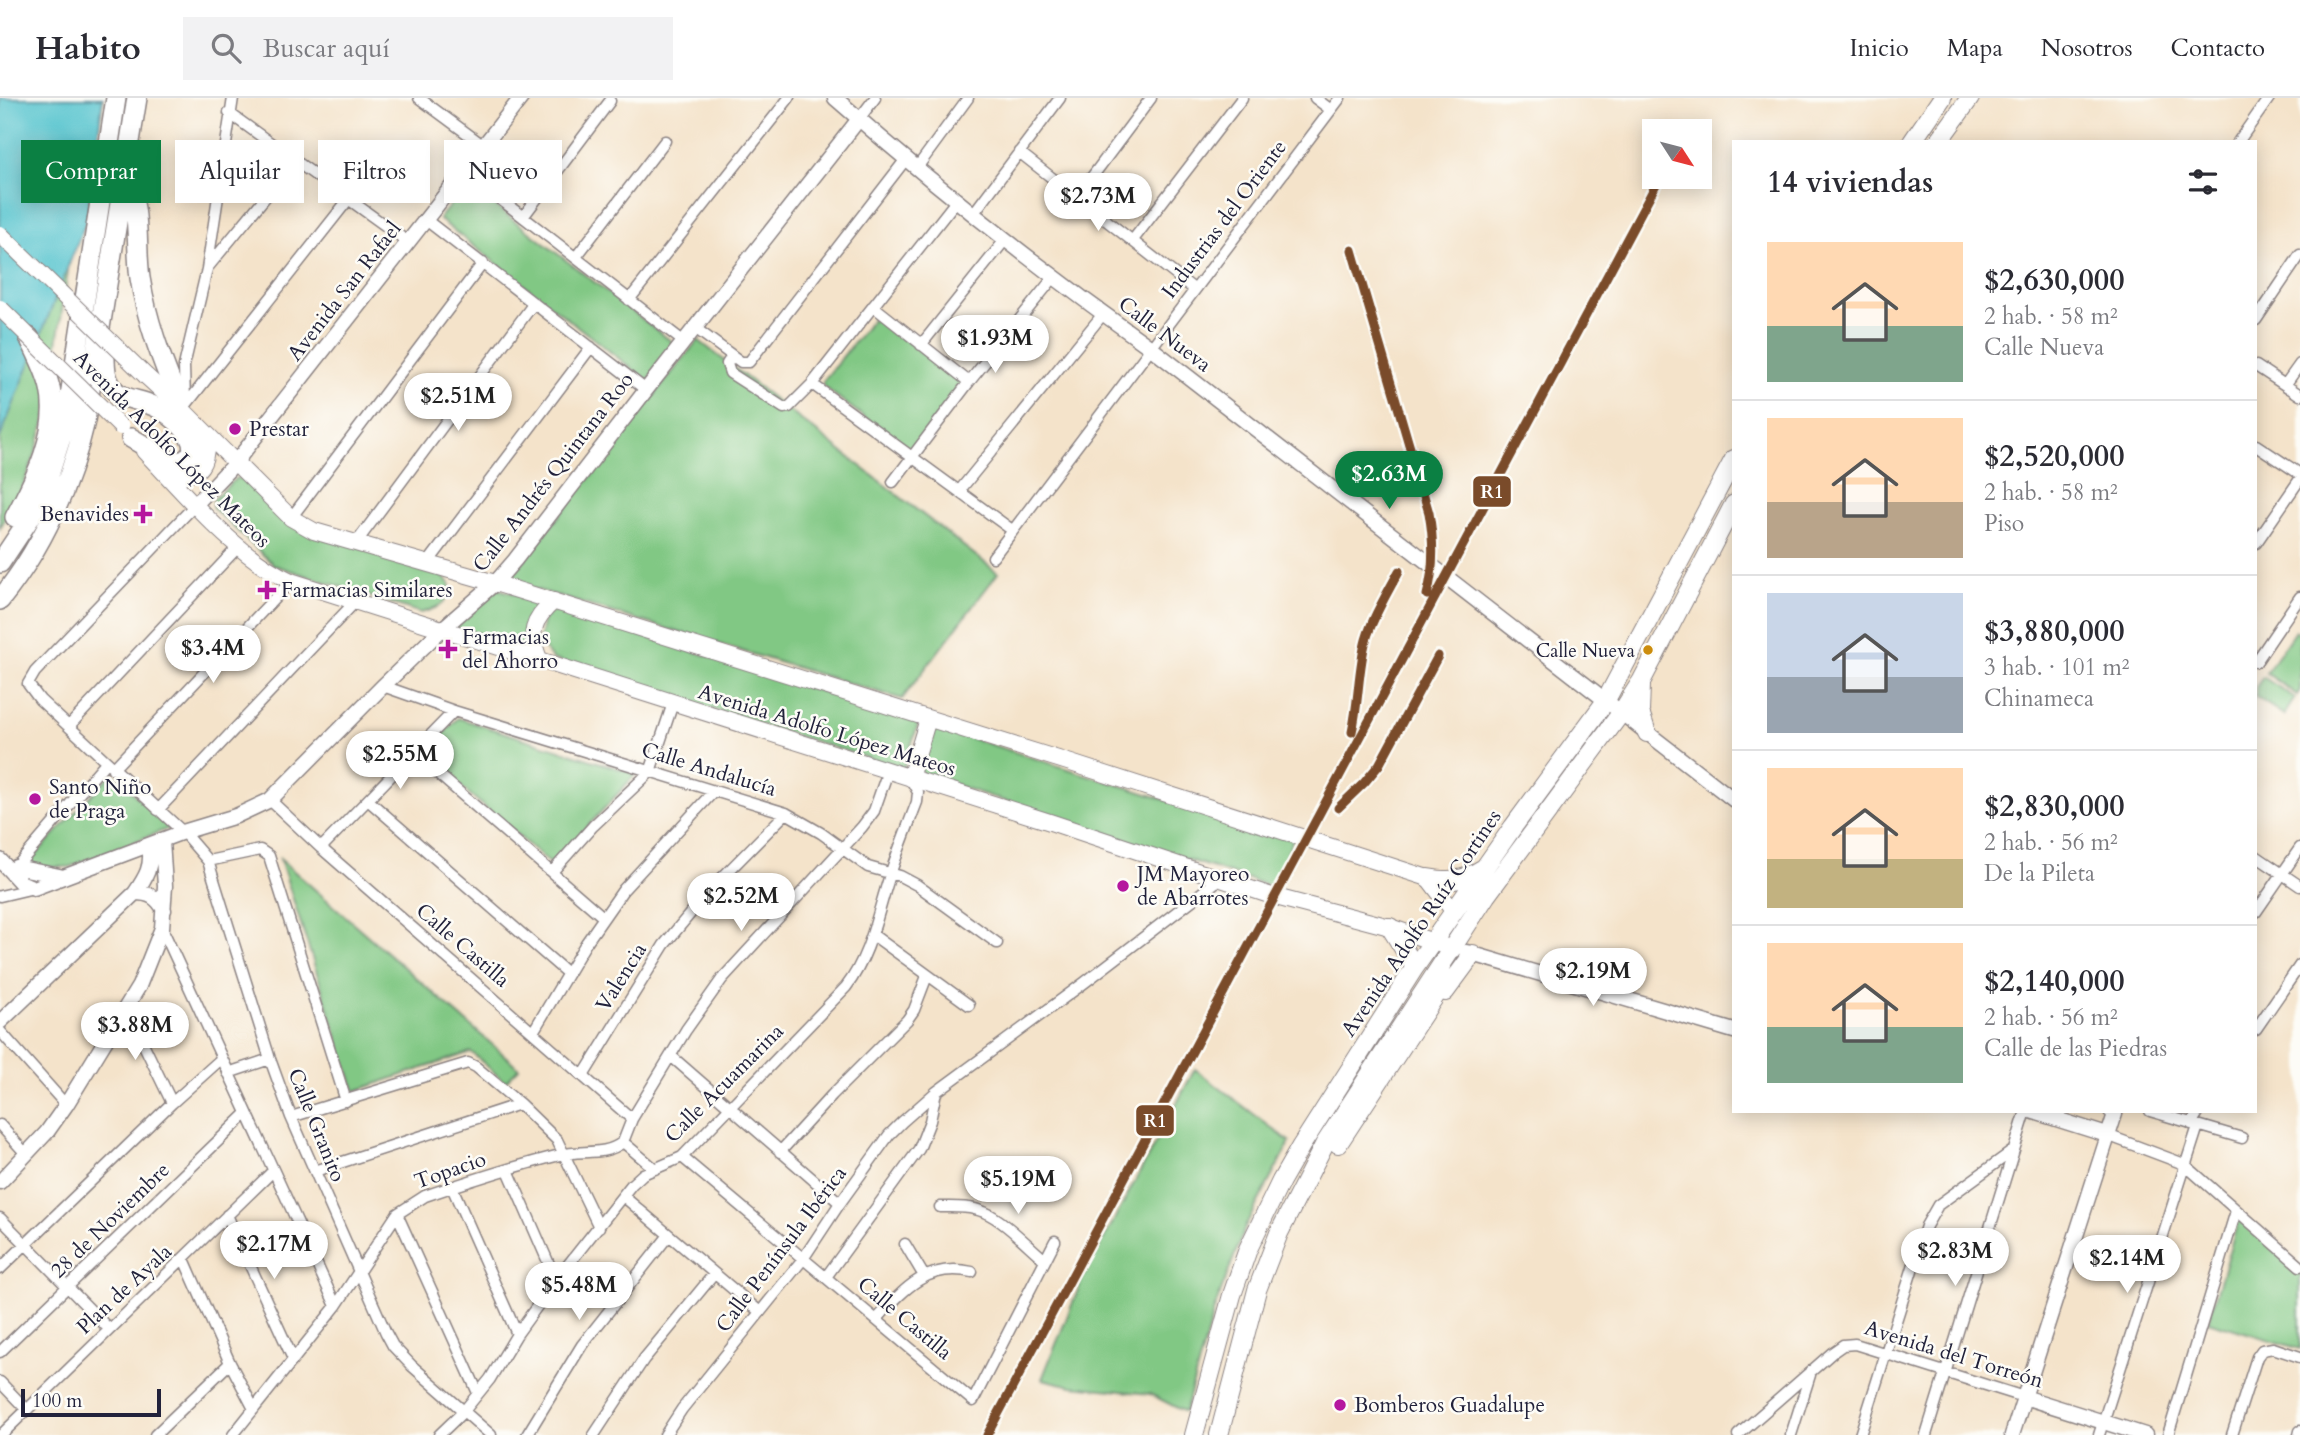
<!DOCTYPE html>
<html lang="es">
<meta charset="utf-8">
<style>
body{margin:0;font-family:Cardo,serif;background:#f2f2f3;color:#2b2b33;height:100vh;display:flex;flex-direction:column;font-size:26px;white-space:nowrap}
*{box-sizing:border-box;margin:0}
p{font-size:23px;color:#7c7c81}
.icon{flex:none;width:38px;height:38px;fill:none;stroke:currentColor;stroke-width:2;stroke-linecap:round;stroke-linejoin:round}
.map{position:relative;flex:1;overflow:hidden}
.side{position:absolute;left:1732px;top:42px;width:525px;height:973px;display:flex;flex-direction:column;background:#fff;border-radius:0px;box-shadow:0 4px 18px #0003}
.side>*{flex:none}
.hud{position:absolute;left:21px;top:42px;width:665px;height:63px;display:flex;gap:14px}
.needle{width:46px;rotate:126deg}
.fabs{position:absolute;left:1642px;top:21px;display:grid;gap:14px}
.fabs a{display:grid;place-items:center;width:70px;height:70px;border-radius:0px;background:#fff;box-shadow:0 4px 18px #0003;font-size:35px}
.scale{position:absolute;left:21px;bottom:18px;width:140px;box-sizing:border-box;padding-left:7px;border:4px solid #22223b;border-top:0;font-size:19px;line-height:24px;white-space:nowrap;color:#22223b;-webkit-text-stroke:5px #fdfcf7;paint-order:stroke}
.price{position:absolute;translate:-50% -60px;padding:0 16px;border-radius:24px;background:#fff;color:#222;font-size:23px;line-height:46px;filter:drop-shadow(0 2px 4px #0008)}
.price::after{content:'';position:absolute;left:50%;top:42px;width:21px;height:16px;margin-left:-10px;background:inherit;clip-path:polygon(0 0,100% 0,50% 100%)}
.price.current{background:#0b8043;color:#fff}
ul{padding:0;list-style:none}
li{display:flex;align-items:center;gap:21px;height:175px;padding:0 35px}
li+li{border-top:2px solid #e1e1e2}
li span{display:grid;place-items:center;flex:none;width:196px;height:140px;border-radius:0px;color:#555}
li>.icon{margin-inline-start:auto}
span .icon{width:84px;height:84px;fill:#fffc;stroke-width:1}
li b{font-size:30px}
h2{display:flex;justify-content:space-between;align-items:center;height:84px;padding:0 35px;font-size:30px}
.tag{padding:0 24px;border-radius:0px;background:#fff;box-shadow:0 4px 18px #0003;font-size:24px;line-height:63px}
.tag.current{background:#0b8043;color:#fff}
header{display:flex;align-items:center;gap:42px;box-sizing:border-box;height:98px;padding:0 35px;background:#fff;border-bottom:2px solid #e1e1e2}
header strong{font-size:33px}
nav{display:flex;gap:38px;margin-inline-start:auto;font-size:24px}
.search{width:490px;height:63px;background:#f2f2f3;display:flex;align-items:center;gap:18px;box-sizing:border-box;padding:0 24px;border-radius:0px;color:#7c7c81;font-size:26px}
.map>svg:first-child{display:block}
.green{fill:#81c884;stroke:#527560;stroke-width:2}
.water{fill:#58c5cf;stroke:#3d7485;stroke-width:2}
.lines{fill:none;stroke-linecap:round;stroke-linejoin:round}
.minor-casing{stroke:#8b8282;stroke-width:13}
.tertiary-casing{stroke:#8b8282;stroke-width:17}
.secondary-casing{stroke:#8b8282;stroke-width:18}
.primary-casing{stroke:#8b8282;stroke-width:20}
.trunk-casing{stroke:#8b8282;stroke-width:22}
.minor{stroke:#fff;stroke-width:10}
.tertiary{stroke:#fff;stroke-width:14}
.secondary{stroke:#fff;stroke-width:16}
.primary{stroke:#fff;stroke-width:18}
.trunk{stroke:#fff;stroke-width:19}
.secondary-bridge-casing{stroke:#8b8282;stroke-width:18;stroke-linecap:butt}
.secondary-bridge{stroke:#fff;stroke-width:16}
.rail-1-casing{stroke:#fdfcf7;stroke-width:14}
.rail-1{stroke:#7a4b2a;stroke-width:9}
.poi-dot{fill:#b5179e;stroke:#fdfcf7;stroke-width:2.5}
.bus-dot{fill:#cc8c0c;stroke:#fdfcf7;stroke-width:2.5}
.labels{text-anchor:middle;stroke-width:5;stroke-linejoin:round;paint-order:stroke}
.bus-label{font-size:19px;fill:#22223b;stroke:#fdfcf7;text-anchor:end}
.street-label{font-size:21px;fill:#22223b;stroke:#fdfcf7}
.poi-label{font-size:21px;fill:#22223b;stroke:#fdfcf7;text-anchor:start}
.line-badge{stroke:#fdfcf7;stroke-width:2.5}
.badge-label{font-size:19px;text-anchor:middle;font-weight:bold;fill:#fff}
</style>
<header>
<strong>Habito</strong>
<div class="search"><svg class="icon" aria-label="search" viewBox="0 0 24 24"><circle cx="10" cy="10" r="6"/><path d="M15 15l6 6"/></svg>Buscar aquí</div>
<nav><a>Inicio</a><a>Mapa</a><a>Nosotros</a><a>Contacto</a></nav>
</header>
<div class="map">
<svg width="2300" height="1337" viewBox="0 0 2300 1337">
<rect width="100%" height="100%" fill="#fdfcf7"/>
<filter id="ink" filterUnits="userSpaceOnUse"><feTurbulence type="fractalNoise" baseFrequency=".0143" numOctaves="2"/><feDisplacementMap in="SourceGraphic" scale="14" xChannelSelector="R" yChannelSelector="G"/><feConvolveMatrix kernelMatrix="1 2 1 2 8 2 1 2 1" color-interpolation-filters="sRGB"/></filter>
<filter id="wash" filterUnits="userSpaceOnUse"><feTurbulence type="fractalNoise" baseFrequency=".00686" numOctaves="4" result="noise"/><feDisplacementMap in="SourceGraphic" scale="28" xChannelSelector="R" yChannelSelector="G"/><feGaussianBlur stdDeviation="1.57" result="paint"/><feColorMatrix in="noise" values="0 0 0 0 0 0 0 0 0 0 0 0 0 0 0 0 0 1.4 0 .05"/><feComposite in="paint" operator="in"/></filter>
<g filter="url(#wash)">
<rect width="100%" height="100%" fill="#f4e3ca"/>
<path class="green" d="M0 0 72 146 46 319 35 357 21 393 0 430Z
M467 86 676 247 648 283 439 121Z
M873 221H878L961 284V290L912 351H906L823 288V283Z
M698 242 998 475 902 601 508 483Z
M236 380 243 381 287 423 442 477 450 486C450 506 439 509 421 515L274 467 213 410V402Z
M498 491 544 504C528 517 522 532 526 553L451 530Z
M561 512 919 624 903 671 552 561 539 543 544 520 552 514Z
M2295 533 2300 536V592L2297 597 2266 575Z
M2263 579 2295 600 2284 617 2256 599V589Z
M458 620 636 676 552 767 423 656Z
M932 628 1293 742 1273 789 915 674Z
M112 675 170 730 69 769H43L27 766Z
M280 761 519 970 505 984 471 954 355 993Z
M1195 971 1290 1044 1246 1127 1214 1212 1185 1314 1150 1296 1072 1288 1042 1281 1082 1182Z
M2240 1117 2300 1171V1251L2208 1223Z"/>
<path class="water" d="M0 0H103L87 121 0 340Z"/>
</g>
<g filter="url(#ink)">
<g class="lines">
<g class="minor-casing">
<path id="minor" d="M419 0 484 48
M1315 0 1331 12
M229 15 408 144
M859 21 875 0
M2238 44 2269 0
M1019 54 1195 192
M916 71 968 0
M464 73 684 244
M1077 99 1151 0
M973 116 1060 0
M523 119 610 3
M426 122 646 292
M1133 142 1242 0
M576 159 665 43
M208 169 295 63
M629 202 789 0
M873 208 969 284
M2256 222 2300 157
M695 230 741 264H749L906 61
M921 247 1005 142
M732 258 727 266 730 275 784 310 789 309 812 286 956 103
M2256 268 2300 297
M812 286 1012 432
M2285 287 2300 266
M185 304 184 268 207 171 233 0
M186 307 348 102
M2256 347 2300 376
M893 384 969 284 1054 179
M960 392 1103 216
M195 407 35 574 28 586 40 602 183 734 208 763 270 961 291 1019 386 1235 393 1248 412 1268 491 1337
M291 420 483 165
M356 445 534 205
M2256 445 2300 381
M993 459 1340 0
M427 466 591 249
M2256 564 2300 499
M383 588 454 613 786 715 821 735 868 769 900 778 917 787 997 845
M69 628 239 448
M414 655 603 819
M113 671 291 483
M270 702 321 750 632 1021
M369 703 567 875
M158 712 355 504
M321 750 454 613
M2256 758 2300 788
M208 763 260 752 269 758 346 1003
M12 774 106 664
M552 774 593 728 650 674 673 605
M0 798 34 790
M2256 814 2300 750
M162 830 336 1208
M873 837 969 907
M126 910 172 1005
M2256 931 2300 867
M0 933 66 1007
M533 934 586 845 623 792 714 693
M671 958 840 1105
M228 975 270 961
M583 978 664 847 709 793 786 715
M2150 1013 2242 1040
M291 1019 468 965 476 969 520 1006 557 1042 599 1129
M2191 1026 2199 1013
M0 1027 27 1057
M2107 1037 2184 1066 2300 1168
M623 1044 632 1021 686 932 722 881 862 729 874 713 888 673
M623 1044 655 1071
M780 1054 832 997 907 922 914 912 927 878
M682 1059 973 1303 1055 1143
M508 1072 556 1182
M315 1073 520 1006
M452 1089 517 1236
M623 1098 760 1214
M940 1109C954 1109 970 1108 984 1114 1004 1122 1028 1148 1045 1162
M397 1116 478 1295
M227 1117 293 1261
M0 1120 109 1231
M905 1146 924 1178
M184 1161 230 1265 254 1311
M0 1171 172 1005 221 961
M826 1179 919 1051 930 1023 936 994
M877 1221C904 1191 927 1164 972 1174
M0 1254 246 1016
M0 1284 26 1311
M1 1337 273 1073
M155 1337 230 1265
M233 1337 336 1208 397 1116 425 1098C469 1083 515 1068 560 1057 582 1051 604 1059 623 1044
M439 1337 464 1313 490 1281 517 1236 556 1182 632 1086 643 1076 682 1059 846 889C871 856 877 816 890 777 898 752 908 728 917 704L918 694 910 680
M527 1337 582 1247 669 1137
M594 1337 644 1261 714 1176
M665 1337 682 1311 803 1161 840 1105 889 1037 902 1024 936 994 1084 885 1221 780
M1738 1337 1833 1254 1843 1247 1855 1246 2024 1299
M1791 1337 1810 1277
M1860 1337 1926 1128 1938 1107 2014 1052
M1926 1337 2026 1013
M2099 1337 2198 1028
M2168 1337 2236 1113
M2232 1337 2257 1259 2262 1252 2273 1250 2300 1259
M2299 1337 2300 1333"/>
</g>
<g class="tertiary-casing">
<path id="tertiary" d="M835 0C936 89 1041 172 1151 250L1734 702
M195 407 235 365 521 0
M0 762 20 784 34 790 183 734 236 718 270 702 383 588 441 532 495 485 515 462 646 292 859 21
M16 769 64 779
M135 795C150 795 157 799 164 812
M1466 854 1734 933
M0 924 135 795C146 779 153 768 149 748
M2031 1013 2107 1037
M0 1084 47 1034 66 1007 139 888 162 830 165 788 162 743
M2024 1299 2145 1337
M2012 1337 2115 1016 2111 1013"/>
</g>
<g class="secondary-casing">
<path id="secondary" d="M146 278 181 310 291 420 314 433 495 485 1071 665 1428 780 1454 814
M144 353C185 396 237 459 291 483L1050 724 1272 798 1390 829 1442 847
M169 379C202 379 209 365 205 334
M540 563C528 536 532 522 554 503
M910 680 928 621"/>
</g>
<g class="primary-casing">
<path id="primary" d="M1912 44 1942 0
M1938 44 1970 0
M1641 587 1640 614 1647 635
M1428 780C1450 784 1463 783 1482 771
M1390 829 1415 869
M1445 894 1473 856
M1338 1046 1447 880
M1194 1337 1232 1197 1248 1151 1281 1083 1301 1048 1415 869 1513 729 1605 604 1734 361
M1219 1337 1257 1192 1279 1135 1324 1047 1486 798 1621 615 1642 582 1734 406"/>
</g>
<g class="trunk-casing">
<path id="trunk" d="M124 78C142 109 135 146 140 180 148 229 163 264 181 310
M104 246C106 261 103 277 112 289 119 300 134 301 146 305 165 311 194 332 193 353L186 362 174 364 167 361 131 340
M15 419C35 382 60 333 50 290 46 272 37 256 29 239
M0 465 30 420 45 389 66 324 116 0
M0 502C42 450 70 388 85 323L137 0"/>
</g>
<use href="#minor" class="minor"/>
<use href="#tertiary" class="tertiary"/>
<use href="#secondary" class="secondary"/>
<use href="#primary" class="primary"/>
<use href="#trunk" class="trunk"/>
<g class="secondary-bridge-casing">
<path id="secondary-bridge" d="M0 136 146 278
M0 210 121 329"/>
</g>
<use href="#secondary-bridge" class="secondary-bridge"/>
<g class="rail-1-casing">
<path id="rail-1" d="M1352 152 1429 415C1434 443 1435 469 1427 497
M1352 634C1359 604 1358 571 1366 542 1373 518 1387 496 1399 473
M1338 710 1364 685 1379 667 1438 558
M987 1337 1660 79"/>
</g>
<use href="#rail-1" class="rail-1"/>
</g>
</g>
<g class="poi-dot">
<circle cx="235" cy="331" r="7"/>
<path d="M139.5 405.5h7v7h7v7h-7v7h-7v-7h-7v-7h7z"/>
<path d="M263.5 481.5h7v7h7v7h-7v7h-7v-7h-7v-7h7z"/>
<path d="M444.5 540.5h7v7h7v7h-7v7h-7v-7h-7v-7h7z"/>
<circle cx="35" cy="701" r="7"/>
<circle cx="1123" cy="788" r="7"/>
<circle cx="1340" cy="1307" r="7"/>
</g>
<circle class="bus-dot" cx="1648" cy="552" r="6"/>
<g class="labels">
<g class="bus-label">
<text x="1635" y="559">Calle Nueva</text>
</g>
<g class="street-label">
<text transform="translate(1224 121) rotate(-53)" y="7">Industrias del Oriente</text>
<text transform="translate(344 193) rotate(-52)" y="7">Avenida San Rafael</text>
<text transform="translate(1165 236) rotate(37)" y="7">Calle Nueva</text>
<text transform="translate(172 351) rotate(45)" y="7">Avenida Adolfo López Mateos</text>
<text transform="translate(553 374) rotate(-52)" y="7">Calle Andrés Quintana Roo</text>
<text transform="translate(827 632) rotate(17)" y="7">Avenida Adolfo López Mateos</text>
<text transform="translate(709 671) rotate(17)" y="7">Calle Andalucía</text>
<text transform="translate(1421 825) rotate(-56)" y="7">Avenida Adolfo Ruíz Cortines</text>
<text transform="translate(463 847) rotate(41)" y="7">Calle Castilla</text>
<text transform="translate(621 879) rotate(-58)" y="7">Valencia</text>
<text transform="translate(724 985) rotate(-45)" y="7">Calle Acuamarina</text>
<text transform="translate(317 1027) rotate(68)" y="7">Calle Granito</text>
<text transform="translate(450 1072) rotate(-19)" y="7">Topacio</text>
<text transform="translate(110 1122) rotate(-44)" y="7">28 de Noviembre</text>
<text transform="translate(781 1151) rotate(-53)" y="7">Calle Península Ibérica</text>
<text transform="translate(124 1191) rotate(-43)" y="7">Plan de Ayala</text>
<text transform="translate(905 1220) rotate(40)" y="7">Calle Castilla</text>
<text transform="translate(1954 1256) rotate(17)" y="7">Avenida del Torreón</text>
</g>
<g class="poi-label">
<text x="249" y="338">Prestar</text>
<text x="129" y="423" text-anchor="end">Benavides</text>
<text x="281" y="499">Farmacias Similares</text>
<text x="462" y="546">Farmacias<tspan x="462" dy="24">del Ahorro</tspan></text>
<text x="49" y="696">Santo Niño<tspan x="49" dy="24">de Praga</tspan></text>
<text x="1137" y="783">JM Mayoreo<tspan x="1137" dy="24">de Abarrotes</tspan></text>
<text x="1354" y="1314">Bomberos Guadalupe</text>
</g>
</g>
<g class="line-badge">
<rect x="1472" y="377" width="40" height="33" rx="7" fill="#7a4b2a"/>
<rect x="1135" y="1006" width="40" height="33" rx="7" fill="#7a4b2a"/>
</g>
<g class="badge-label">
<text x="1492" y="400">R1</text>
<text x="1155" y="1029">R1</text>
</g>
</svg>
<div class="fabs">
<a><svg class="needle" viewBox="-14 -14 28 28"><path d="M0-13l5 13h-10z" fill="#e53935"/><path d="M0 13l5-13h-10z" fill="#7c7c81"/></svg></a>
</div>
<div class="scale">100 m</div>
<b class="price" style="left:1098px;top:135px">$2.73M</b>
<b class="price" style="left:995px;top:277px">$1.93M</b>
<b class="price" style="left:458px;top:335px">$2.51M</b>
<b class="price current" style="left:1389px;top:413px">$2.63M</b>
<b class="price" style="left:213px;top:587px">$3.4M</b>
<b class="price" style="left:400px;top:693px">$2.55M</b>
<b class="price" style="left:741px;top:835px">$2.52M</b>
<b class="price" style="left:1593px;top:910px">$2.19M</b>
<b class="price" style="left:135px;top:964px">$3.88M</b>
<b class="price" style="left:1018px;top:1118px">$5.19M</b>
<b class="price" style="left:274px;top:1183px">$2.17M</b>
<b class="price" style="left:1955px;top:1190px">$2.83M</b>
<b class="price" style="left:2127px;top:1197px">$2.14M</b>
<b class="price" style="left:579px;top:1224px">$5.48M</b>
<div class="hud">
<a class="tag current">Comprar</a>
<a class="tag">Alquilar</a>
<a class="tag">Filtros</a>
<a class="tag">Nuevo</a>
</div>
<section class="side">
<h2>14 viviendas<svg class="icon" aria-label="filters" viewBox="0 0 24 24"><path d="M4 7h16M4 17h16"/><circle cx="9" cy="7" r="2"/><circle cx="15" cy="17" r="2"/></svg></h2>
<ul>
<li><span style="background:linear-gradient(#ffd9b3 60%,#7fa58c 0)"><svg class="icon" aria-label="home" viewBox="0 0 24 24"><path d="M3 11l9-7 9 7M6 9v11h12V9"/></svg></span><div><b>$2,630,000</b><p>2 hab. · 58 m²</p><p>Calle Nueva</p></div></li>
<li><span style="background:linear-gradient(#ffd9b3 60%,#b9a48a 0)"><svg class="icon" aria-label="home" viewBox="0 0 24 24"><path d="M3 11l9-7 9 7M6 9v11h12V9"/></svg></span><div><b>$2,520,000</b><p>2 hab. · 58 m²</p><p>Piso</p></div></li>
<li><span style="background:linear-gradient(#c9d6e8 60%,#9aa5b1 0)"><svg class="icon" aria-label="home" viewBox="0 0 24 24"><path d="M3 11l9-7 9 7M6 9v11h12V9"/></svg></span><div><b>$3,880,000</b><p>3 hab. · 101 m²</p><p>Chinameca</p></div></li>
<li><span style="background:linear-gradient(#ffd9b3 65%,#c2b280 0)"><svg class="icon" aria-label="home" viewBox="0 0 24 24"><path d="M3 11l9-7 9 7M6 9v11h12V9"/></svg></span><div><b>$2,830,000</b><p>2 hab. · 56 m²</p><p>De la Pileta</p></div></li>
<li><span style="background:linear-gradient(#ffd9b3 60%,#7fa58c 0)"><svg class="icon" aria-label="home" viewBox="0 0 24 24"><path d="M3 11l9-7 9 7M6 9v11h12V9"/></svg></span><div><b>$2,140,000</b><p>2 hab. · 56 m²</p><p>Calle de las Piedras</p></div></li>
</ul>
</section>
</div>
